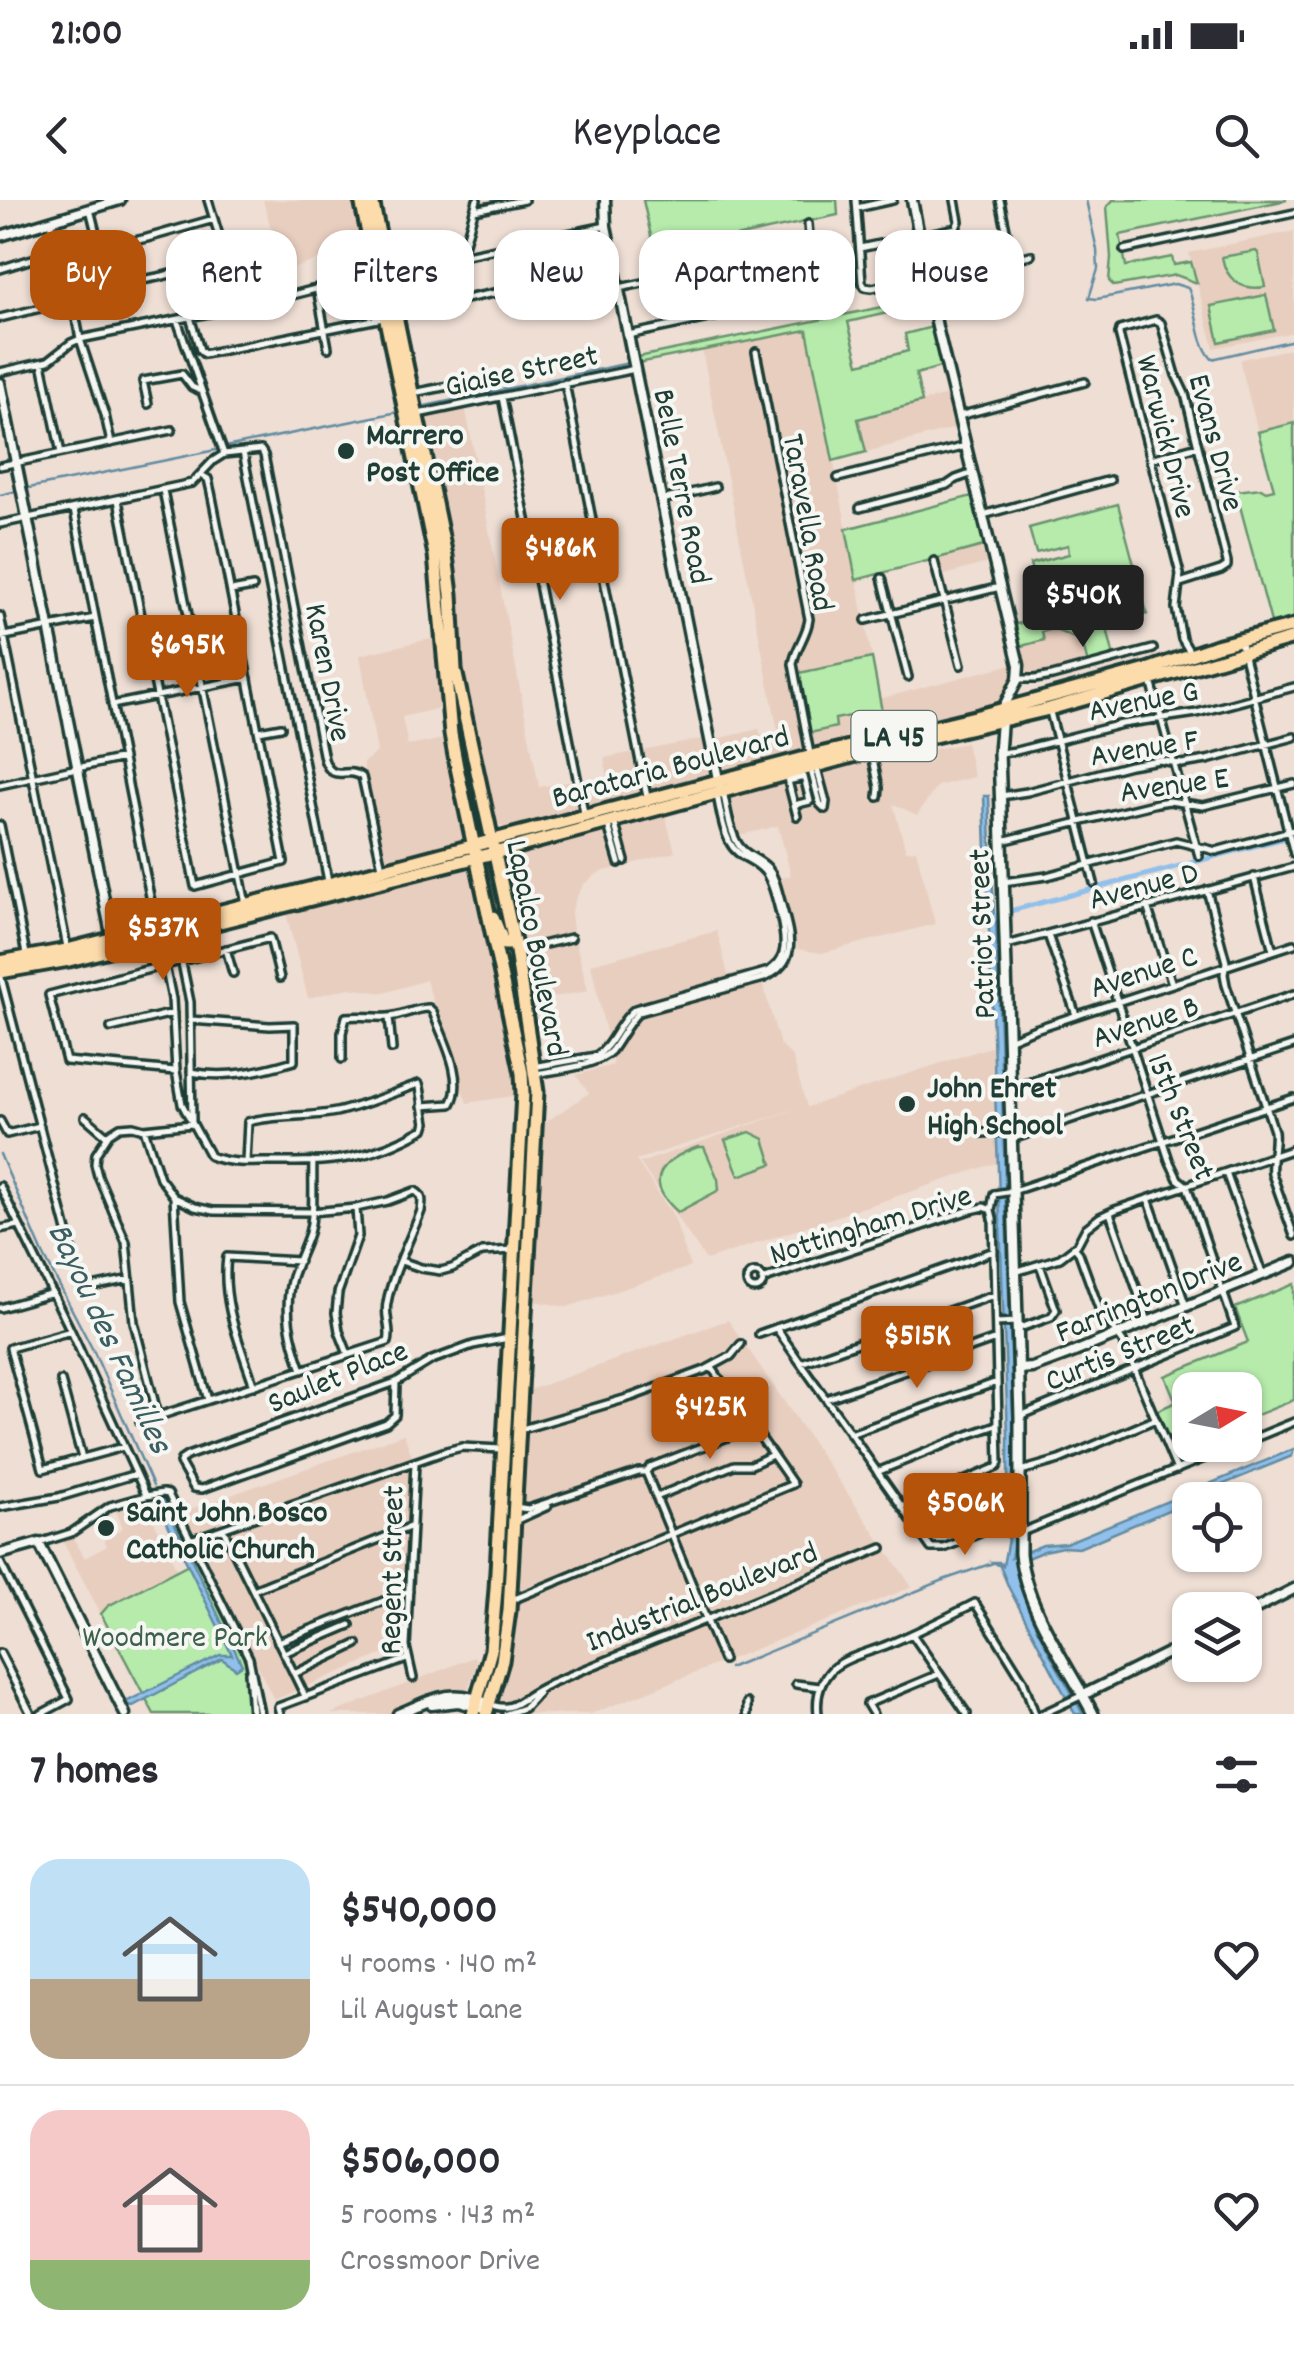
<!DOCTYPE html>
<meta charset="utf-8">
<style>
body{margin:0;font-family:Dekko,sans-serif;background:#f2f2f3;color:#2b2b33;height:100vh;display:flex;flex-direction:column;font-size:38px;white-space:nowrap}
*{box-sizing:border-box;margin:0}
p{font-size:32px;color:#7c7c81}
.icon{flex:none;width:55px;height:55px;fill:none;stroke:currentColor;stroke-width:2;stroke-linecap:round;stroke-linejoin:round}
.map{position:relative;height:1514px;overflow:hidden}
.panel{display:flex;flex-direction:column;background:#fff;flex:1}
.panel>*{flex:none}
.hud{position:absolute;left:30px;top:30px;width:1235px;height:90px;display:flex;gap:20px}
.needle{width:65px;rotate:80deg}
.fabs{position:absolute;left:1172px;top:1172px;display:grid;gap:20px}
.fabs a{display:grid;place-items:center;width:90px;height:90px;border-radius:20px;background:#fff;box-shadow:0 2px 8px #0004;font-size:50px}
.price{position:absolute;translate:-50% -85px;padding:0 22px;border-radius:10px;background:#b45309;color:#fff;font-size:32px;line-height:65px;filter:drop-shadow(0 2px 5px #0008)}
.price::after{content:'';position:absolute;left:50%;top:60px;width:30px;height:22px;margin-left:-15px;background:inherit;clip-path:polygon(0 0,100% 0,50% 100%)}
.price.current{background:#222;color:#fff}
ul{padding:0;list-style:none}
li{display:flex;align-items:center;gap:30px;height:250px;padding:0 30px}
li+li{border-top:2px solid #e1e1e2}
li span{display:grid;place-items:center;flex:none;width:280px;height:200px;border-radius:30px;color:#555}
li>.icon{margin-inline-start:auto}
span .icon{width:120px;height:120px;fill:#fffc;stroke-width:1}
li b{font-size:42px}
h2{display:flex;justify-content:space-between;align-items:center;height:120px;padding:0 30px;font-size:42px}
.tag{padding:0 35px;border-radius:30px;background:#fff;box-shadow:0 2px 8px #0004;font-size:35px;line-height:90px}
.tag.current{background:#b45309;color:#fff}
.status{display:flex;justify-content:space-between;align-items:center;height:70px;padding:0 50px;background:#fff;direction:ltr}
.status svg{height:28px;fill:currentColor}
header{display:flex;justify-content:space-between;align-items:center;height:130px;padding:0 30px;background:#fff;font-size:45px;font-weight:600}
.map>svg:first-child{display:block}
.built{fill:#e8cebf}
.green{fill:#b6ebac;stroke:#6a9470;stroke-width:2.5}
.water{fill:#90c0eb;stroke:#638ca2;stroke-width:2.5}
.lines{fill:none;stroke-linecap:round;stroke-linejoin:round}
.stream{stroke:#638ca2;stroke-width:2.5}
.canal{stroke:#90c0eb;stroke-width:5}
.minor-casing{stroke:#1f3d34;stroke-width:12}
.tertiary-casing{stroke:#1f3d34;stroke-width:15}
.secondary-casing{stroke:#1f3d34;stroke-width:16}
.primary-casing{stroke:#1f3d34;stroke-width:19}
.minor{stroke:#f6f6f2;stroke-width:5}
.tertiary{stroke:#f6f6f2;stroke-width:8}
.secondary{stroke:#f6f6f2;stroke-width:9}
.primary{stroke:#fddcac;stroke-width:11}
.poi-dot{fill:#1f3d34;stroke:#f6f6f2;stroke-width:4}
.labels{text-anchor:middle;stroke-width:8;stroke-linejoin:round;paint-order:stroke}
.shield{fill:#f6f6f2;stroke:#60746d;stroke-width:2.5}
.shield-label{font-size:30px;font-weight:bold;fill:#1f3d34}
.street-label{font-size:32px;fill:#1f3d34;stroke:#f6f6f2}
.poi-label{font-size:32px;font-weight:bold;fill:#1f3d34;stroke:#f6f6f2;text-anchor:start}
.park-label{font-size:32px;fill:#3d604c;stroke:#f6f6f2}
.water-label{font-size:35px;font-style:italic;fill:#3b5e62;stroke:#f6f6f2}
</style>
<div class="status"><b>21:00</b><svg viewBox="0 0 49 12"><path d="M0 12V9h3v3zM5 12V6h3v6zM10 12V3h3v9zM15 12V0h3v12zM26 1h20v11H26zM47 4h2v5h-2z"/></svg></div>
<header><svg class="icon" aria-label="back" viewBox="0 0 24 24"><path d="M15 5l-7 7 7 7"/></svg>Keyplace<svg class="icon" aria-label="search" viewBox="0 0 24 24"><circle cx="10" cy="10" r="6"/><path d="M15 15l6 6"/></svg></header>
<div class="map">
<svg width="1294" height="1514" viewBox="0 0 1294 1514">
<rect width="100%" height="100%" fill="#eeded4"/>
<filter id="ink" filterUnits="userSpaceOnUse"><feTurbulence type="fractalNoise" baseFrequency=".01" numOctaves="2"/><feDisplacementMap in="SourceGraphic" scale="20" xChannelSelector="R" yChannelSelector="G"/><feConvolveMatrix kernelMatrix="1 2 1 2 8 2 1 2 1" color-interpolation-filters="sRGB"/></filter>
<g filter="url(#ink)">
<path class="built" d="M263 0H359L367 42 298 67 283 70Z
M1294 31V132L1214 148 1189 53Z
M808 130 872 458 792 474 806 550 805 553 722 575 713 540 759 529 761 535 778 531 702 150Z
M1294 148V222L1258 232 1240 162 1242 159Z
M951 194 959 227 866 252 858 219Z
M465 206 539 587 573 581 579 610 575 614 511 629 504 628 494 620 464 471 456 372 424 216Z
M987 345 991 362 941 376 936 358Z
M1053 429 1082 441 1088 464 1037 477H1025L1018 447 1043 440 1042 432Z
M434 438 440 508 402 517 408 546 444 539 464 640 457 647 385 664 363 563 377 552 360 455Z
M1016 463 1015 475 998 505 886 533 879 499Z
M850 516 855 520 860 539 816 551 813 548 810 533 835 527 834 519Z
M706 538 713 578 651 593 643 551Z
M966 543 974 577 937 586 917 615 893 604 906 651 916 650 935 724 821 753 798 749 780 679 791 675 778 626 740 635 729 593 808 573Z
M635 552 643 594 588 608 583 587 609 582 604 558Z
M664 611 675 652 598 673 584 684 576 698 571 713 573 731 588 791 536 800 531 798 507 674 514 652Z
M467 664 473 666 476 674 519 895 467 903 426 780 384 793 349 788 308 798 285 709Z
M717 731 728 775 758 768 780 845 792 856 807 907 996 845V963L706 1060 640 963 799 908 636 960 674 1017 690 1067 567 1107 534 1101 543 924 589 893 576 875 613 865 591 764Z
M728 1120 912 1387 591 1514H494L515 1439 527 1191Z
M404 1234 412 1257 402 1446 274 1500 183 1312Z
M144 1300 177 1370 108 1406 101 1414 62 1340 72 1336 85 1358 107 1346 104 1339 123 1328 115 1308Z
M474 1457 477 1461 468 1489H449L389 1514H331Z"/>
<path class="green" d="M643 0H837L838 15 655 54Z
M1113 0H1287L1120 35 1126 66 1172 57 1174 65 1191 62 1197 83 1176 75 1114 86 1109 81 1111 57 1107 7Z
M1256 51 1258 53 1265 87C1242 91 1226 80 1222 57Z
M1266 95 1274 130 1219 142 1211 106Z
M926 98 927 104 848 122 859 164 908 151 905 134 932 127 937 150 944 166 916 174 922 202 858 219 866 252 833 261 807 130 638 163V157Z
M1294 223V420L1272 426 1236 291 1261 288 1266 291 1274 289 1258 232Z
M976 295 987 345 856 380 846 329Z
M1118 304 1147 414 1106 424 1114 457 1088 464 1082 441 1053 429 1042 432 1044 440 1018 447 1014 425 1071 409 1064 382 1037 389 1030 364 1069 354 1068 345 1036 353 1029 328Z
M872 458 886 533 860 539 855 520 850 516 835 519 836 527 810 533 799 473Z
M750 932 764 939 772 964 739 976 725 940Z
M698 947H704L718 979 719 990 678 1012C642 981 661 960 698 947Z
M1294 1084V1200L1245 1220V1190H1190V1242L1170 1251 1154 1212 1176 1202 1165 1176 1248 1142 1235 1108Z
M200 1358 245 1450 250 1474 252 1514H154L101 1414 108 1406Z"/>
<path class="water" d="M984 596H989L994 715 996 720 1014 1239V1340L1011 1358 1043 1345 1066 1343 1294 1249 1292 1256 1185 1300 1171 1309 1079 1348 1062 1347 1044 1351 1015 1363C1021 1410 1061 1471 1083 1514H1075L1009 1388 1000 1366 993 1362H999L1003 1366 1008 1339V1236Z
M163 1299 242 1465 236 1469 222 1459 133 1506 128 1505 126 1502 220 1455H232L157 1302Z"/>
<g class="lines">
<path class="stream" d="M1086 0 1097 50 1098 69 1089 98 1097 99 1175 84 1188 88C1198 110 1196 141 1212 159L1294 140
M425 206 629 163
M225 247 398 212
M29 288 216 250
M0 295 17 291
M0 954 43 1054 94 1152 153 1286
M729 1468 946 1379 993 1363"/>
<path class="canal" d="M992 722 996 716 1010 711 1285 638"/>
<g class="minor-casing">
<path id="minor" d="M856 0 862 82 865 87 872 88 1031 55
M1000 0 1012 59
M857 8 893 0
M90 9 99 45 103 48 147 38 214 19
M474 10 524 0
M50 21 72 98 80 139 105 215 111 243
M860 48 956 28 959 21 955 0
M1124 50 1294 13
M461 57 477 0
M0 69 58 51
M389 71 606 26
M317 88 328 148
M619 88 810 48
M398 113 615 68
M190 117 200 150 204 154 383 118
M0 118 65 102 86 91 163 76 220 60 223 58 224 52 208 0
M177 120 224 254
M628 135 814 96 808 24
M756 152 809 419C807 436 795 448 793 464L810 554
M42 163 61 253
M0 172 48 161 71 143 80 139 269 101 374 74
M565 183 647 597
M413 193 469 182
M502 197 584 613
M148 204 143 181 182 174 192 187 201 191
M418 214 635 169
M959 216 1085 182
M243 252 328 681
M1151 259 1198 246
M0 266 172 230
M838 278 966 246
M163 290 246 704
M118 300 195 686 284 662 211 292 208 279 201 275
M662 300 715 287
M860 308 947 285 956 279 973 273
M74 310 156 727
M983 315 1110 280
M0 324 192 283 213 261 224 254 261 250 264 255 324 559C333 585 346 565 362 577L382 667
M934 361 961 465
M882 378 908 477
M1180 383 1221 370 1227 366V362L1185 194 1176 175 1161 123 1156 120 1120 130 1119 134 1180 374 1176 408 1182 439 1191 454
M231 391 253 387
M0 416 67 747
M866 420 1000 387
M0 437 95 418
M1240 440 1294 654
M1018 479H1035L1052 476 1153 449
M1151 481 1199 656
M112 505 248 478
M1050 512 1094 683
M259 531 281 527
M1000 553 1016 551 1122 524 1197 513 1294 487
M872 554 879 588 878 597
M817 568 826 602 825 609
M811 570 820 604 825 609
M788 581 804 577 810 601 794 605
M788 581 797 616
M0 585 123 558
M1001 596 1027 592 1130 565 1159 560 1182 564 1207 560 1294 537
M614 621 625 661
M0 625 26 754
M608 625 619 663
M1002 641 1157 603 1169 601 1203 606 1294 584
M1254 677 1273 751
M1003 682 1047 676 1176 641 1216 651 1294 630
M1207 690 1226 762 1224 774 1226 785 1274 931C1276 946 1270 959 1272 974L1294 1036
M1147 706 1172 784
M176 734 190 802 192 921
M1048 735 1076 815
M159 737 172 799 176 871 182 904 210 956C230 964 251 962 272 962 332 963 370 960 424 929L426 923 420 887 419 884 413 886C388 895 363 906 336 912 307 918 277 914 248 922L246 962
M1007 745 1294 667
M226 749 233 773
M516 751 571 738
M0 774 82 1089 130 1079
M389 817 392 849
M111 828 173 813
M1008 840 1035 829 1294 744
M342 859V833L346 817C360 815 374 818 388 817 402 816 415 808 429 808L433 812C442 837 466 879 451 904L422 906
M533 867 596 856C614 844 618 822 635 809L769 771C775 766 781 762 783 753 788 738 774 682 764 671 753 658 738 659 729 641 722 627 720 610 717 595
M175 871 66 861 49 795 270 738 280 778
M191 872C226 879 261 871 294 861V825L270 826 191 820
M535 874C556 870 597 866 611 851 621 838 627 823 639 812L764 778C800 761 790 736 782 705 778 692 776 678 768 668 759 658 745 656 738 644 729 629 727 608 723 591
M1012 888 1294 794
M85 917 107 936
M0 921 7 934 40 926
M144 929 160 978 174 997 180 1102 208 1200
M982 933 1009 932
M1012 939 1294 845
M1226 973 1263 1076
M0 986 71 1131 146 1295
M1149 1001 1186 1106
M1110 1013 1148 1121
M0 1029 19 1025
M1074 1047 1079 1053 1100 1111 1123 1142 1177 1270
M401 1061 421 1068 441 1071 452 1068 482 1052 513 1050
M1015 1072 1060 1058 1077 1045 1086 1028 1100 1017 1115 1010 1294 949
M747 1081a8 8 0 1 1 16 0a8 8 0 1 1-16 0Z
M762 1080 967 1011 984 1007 991 1010
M0 1108 53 1093
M996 1123 1017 1122
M776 1128 931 1348H944L980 1333 982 1274
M1017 1129 1051 1117 1056 1110 1040 1065
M71 1131 10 1148 43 1269 123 1247
M759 1134 994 1051
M348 1154 339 1131 336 1113 338 1093 358 1036 356 1008
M801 1163 994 1095
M302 1170C291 1139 283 1111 292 1077 297 1062 304 1048 309 1033 315 1011 312 984 313 961
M61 1181 82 1258
M396 1182 395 1215 386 1223 202 1289 194 1288 180 1263 181 1260 187 1256 396 1182 432 1160 473 1145 508 1138
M254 1186C240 1144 221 1102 227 1057L299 1061
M826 1199 996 1139
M158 1216 134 1122 126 1042 98 976 95 964 96 954 109 934 120 927 133 926 144 929 192 924
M1020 1216 1235 1127 1187 986 1178 979 1169 960 1091 721
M140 1222 388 1142C392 1130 384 1116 387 1103 391 1077 411 1037 421 1011 422 1002 424 996 415 991L388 1001 356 1008 311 1012 214 1011 195 1007 174 997
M519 1230 631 1197 705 1170 731 1156 741 1144
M850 1234 997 1182
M1245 1242 1294 1222
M1021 1271 1059 1260 1156 1219
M646 1272 723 1460
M877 1272 968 1235 997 1225
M656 1297 734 1265H751L772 1255
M0 1307 59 1297 136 1274
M515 1307 528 1309 639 1272H646L650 1267 754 1227
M902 1307 997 1267 999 1263 993 1018 991 1010 994 994 1013 991 1294 898
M517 1320 548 1306
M223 1329 305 1496
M1022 1332 1237 1245
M193 1339 446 1251 462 1247 501 1249
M39 1343 71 1333 110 1306 146 1296 163 1293 168 1294 249 1458 260 1514
M0 1362 69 1499 41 1514
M253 1390 412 1326
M511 1398H517L793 1284 712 1168
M912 1434 967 1514
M278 1442 409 1391
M0 1453 31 1514
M284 1453 350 1425
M249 1472 252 1514
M294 1474 357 1444
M413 1478 406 1447 415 1263
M796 1484 820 1487
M489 1504C507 1511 514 1506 528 1496 535 1491 544 1487 551 1483L882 1348
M280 1514 278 1507 407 1459
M506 1514 524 1508 538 1493
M747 1514V1503
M818 1514C816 1497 819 1483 831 1470 845 1457 871 1452 889 1444 918 1432 946 1418 975 1403L1023 1480 1035 1514
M873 1514 867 1504 939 1474
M1042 1514 1083 1495"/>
</g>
<g class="tertiary-casing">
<path id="tertiary" d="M605 0 606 26 719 584
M912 0 937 127 1019 465 1018 479 1002 510
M0 36 120 0
M0 183 112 739
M1018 1169 1032 1168 1067 1155 1294 1062
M0 1354 39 1343 125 1514
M1245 1414 1294 1389
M1083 1495 1190 1442
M432 1505 458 1502 487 1510
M398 1514C432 1500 452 1486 489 1504"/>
</g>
<g class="secondary-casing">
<path id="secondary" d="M1002 514 999 553 1002 641 1020 1216V1354C1026 1409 1068 1465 1093 1514"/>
</g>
<g class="primary-casing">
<path id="primary" d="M361 0 435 355 451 534 457 567 522 873 523 893 496 1389 491 1450 473 1514
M372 0 446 356 451 394 455 470 516 751 537 892 509 1411 502 1461 486 1514
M493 717 504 744H511L513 737
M0 762 67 750 328 684 820 554 975 517 1147 470 1216 446 1294 426
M0 772 69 760 494 653 871 551 1049 509 1294 438"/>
</g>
<use href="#minor" class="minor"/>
<use href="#tertiary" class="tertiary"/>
<use href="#secondary" class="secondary"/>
<use href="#primary" class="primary"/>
</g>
</g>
<g class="poi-dot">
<circle cx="346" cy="251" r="10"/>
<circle cx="907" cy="904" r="10"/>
<circle cx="106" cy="1328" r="10"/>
</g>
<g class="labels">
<rect class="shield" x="851.5" y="511" width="85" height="50" rx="8"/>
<g class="shield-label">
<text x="894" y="546">LA 45</text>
</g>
<g class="street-label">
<text transform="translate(521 169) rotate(-12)" y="11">Giaise Street</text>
<text transform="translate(1168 236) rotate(76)" y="11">Warwick Drive</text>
<text transform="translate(1218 242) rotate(75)" y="11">Evans Drive</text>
<text transform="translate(684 286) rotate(79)" y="11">Belle Terre Road</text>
<text transform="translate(810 322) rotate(80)" y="11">Taravella Road</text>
<text transform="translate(330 472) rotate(79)" y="11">Karen Drive</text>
<text transform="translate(1143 499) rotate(-11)" y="11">Avenue G</text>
<text transform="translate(1144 546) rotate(-9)" y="11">Avenue F</text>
<text transform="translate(670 565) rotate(-15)" y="11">Barataria Boulevard</text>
<text transform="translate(1174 583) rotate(-8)" y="11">Avenue E</text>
<text transform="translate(1143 684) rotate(-15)" y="11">Avenue D</text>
<text transform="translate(980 734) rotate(-92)" y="11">Patriot Street</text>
<text transform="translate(539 748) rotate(79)" y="11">Lapalco Boulevard</text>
<text transform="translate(1143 770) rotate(-18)" y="11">Avenue C</text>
<text transform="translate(1145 820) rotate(-18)" y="11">Avenue B</text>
<text transform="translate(1183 916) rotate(68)" y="11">15th Street</text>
<text transform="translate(870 1023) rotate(-17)" y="11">Nottingham Drive</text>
<text transform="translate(1148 1095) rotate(-22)" y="11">Farrington Drive</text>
<text transform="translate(1119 1151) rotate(-22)" y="11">Curtis Street</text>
<text transform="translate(337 1175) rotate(-22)" y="11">Saulet Place</text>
<text transform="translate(390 1370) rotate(-89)" y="11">Regent Street</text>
<text transform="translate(701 1395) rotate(-22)" y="11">Industrial Boulevard</text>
</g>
<g class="poi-label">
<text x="366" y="244">Marrero<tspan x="366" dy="37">Post Office</tspan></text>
<text x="927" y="897">John Ehret<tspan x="927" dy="37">High School</tspan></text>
<text x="126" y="1321">Saint John Bosco<tspan x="126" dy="37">Catholic Church</tspan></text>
</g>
<g class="park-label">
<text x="175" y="1446">Woodmere Park</text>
</g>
<g class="water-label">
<text transform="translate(112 1137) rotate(65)" y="12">Bayou des Familles</text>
</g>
</g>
</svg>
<div class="fabs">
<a><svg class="needle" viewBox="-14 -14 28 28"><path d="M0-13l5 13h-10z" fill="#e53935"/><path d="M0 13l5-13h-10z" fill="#7c7c81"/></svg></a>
<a><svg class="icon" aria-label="locate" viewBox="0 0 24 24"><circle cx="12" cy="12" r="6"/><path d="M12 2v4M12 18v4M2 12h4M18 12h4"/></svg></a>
<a><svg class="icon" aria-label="layers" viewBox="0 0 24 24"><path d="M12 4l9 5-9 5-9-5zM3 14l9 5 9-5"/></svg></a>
</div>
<b class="price" style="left:560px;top:403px">$486K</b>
<b class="price current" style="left:1083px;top:450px">$540K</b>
<b class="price" style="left:187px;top:500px">$695K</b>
<b class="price" style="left:163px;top:783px">$537K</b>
<b class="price" style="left:917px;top:1191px">$515K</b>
<b class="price" style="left:710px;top:1262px">$425K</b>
<b class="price" style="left:965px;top:1358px">$506K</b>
<div class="hud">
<a class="tag current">Buy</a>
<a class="tag">Rent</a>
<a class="tag">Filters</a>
<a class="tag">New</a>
<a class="tag">Apartment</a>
<a class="tag">House</a>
</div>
</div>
<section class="panel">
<h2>7 homes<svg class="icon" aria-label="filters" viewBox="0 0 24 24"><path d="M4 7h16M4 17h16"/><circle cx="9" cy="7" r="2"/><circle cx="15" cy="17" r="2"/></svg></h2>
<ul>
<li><span style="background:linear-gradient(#bfe0f5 60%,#b9a48a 0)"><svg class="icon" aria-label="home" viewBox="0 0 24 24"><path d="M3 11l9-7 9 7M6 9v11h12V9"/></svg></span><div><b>$540,000</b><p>4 rooms · 140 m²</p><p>Lil August Lane</p></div><svg class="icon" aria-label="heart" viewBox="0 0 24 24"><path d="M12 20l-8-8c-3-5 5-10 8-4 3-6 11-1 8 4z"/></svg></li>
<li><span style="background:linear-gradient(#f6c9c9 75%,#8fb573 0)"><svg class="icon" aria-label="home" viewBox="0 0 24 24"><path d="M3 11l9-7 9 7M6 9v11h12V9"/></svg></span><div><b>$506,000</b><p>5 rooms · 143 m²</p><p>Crossmoor Drive</p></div><svg class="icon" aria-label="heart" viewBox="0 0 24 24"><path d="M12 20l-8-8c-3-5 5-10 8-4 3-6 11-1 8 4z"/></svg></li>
</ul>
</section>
